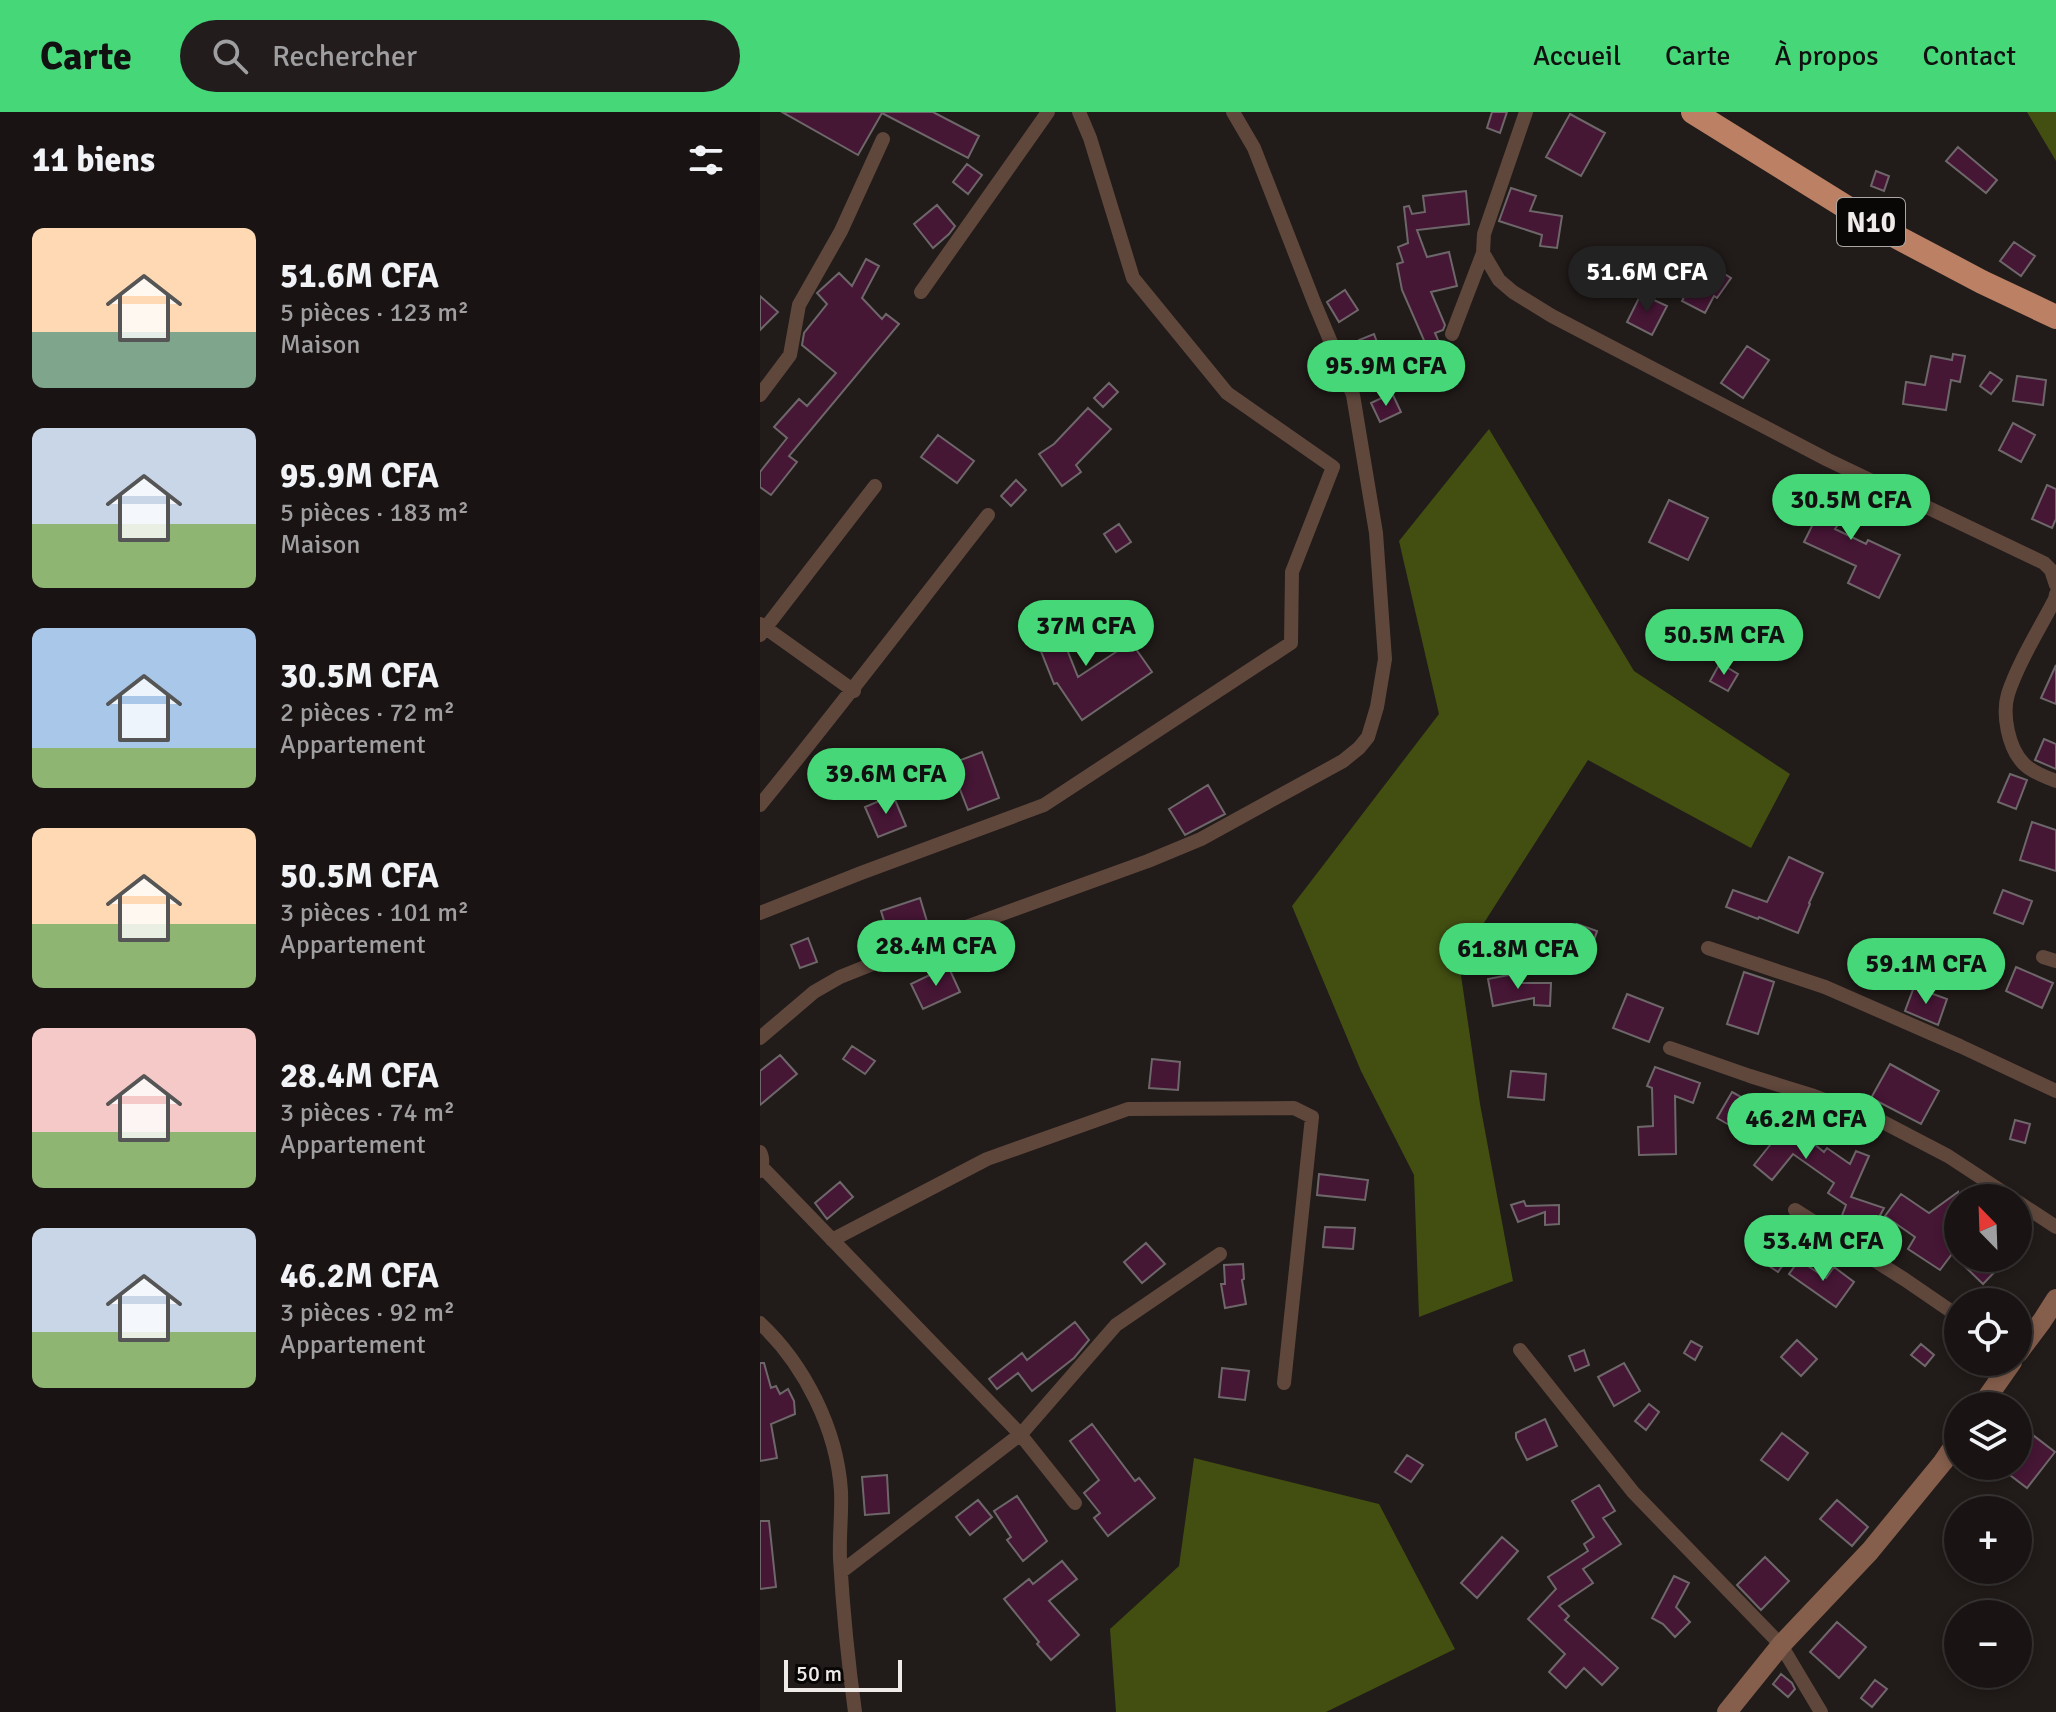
<!DOCTYPE html>
<html lang="fr">
<meta charset="utf-8">
<style>
body{margin:0;font-family:Signika,sans-serif;background:#221d1c;color:#f1f3f6;height:100vh;display:flex;flex-direction:column;font-size:30px;white-space:nowrap}
*{box-sizing:border-box;margin:0}
p{font-size:26px;color:#9f9ea0}
.icon{flex:none;width:44px;height:44px;fill:none;stroke:currentColor;stroke-width:2;stroke-linecap:round;stroke-linejoin:round}
.map{position:relative;flex:1;overflow:hidden}
.details{display:flex;flex-direction:column;background:#191413;width:760px}
.details>*{flex:none}
.needle{width:52px;rotate:337deg}
.controls{position:absolute;left:1184px;top:1072px;display:grid;gap:16px}
.controls a{display:grid;place-items:center;width:88px;height:88px;border-radius:50%;background:#191413;box-shadow:0 4px 12px #0003,0 0 0 2px #373333;font-size:40px}
.scale{position:absolute;left:24px;bottom:20px;width:118px;box-sizing:border-box;padding-left:8px;border:4px solid #efebe9;border-top:0;font-size:22px;line-height:28px;white-space:nowrap;color:#efebe9;-webkit-text-stroke:6px #090706;paint-order:stroke}
.price{position:absolute;translate:-50% -68px;padding:0 18px;border-radius:28px;background:#46d779;color:#111;font-size:26px;line-height:52px;filter:drop-shadow(0 2px 4px #0008)}
.price::after{content:'';position:absolute;left:50%;top:48px;width:24px;height:18px;margin-left:-12px;background:inherit;clip-path:polygon(0 0,100% 0,50% 100%)}
.price.selected{background:#222;color:#fff}
ul{padding:0;list-style:none}
li{display:flex;align-items:center;gap:24px;height:200px;padding:0 32px}
li span{display:grid;place-items:center;flex:none;width:224px;height:160px;border-radius:12px;color:#555}
li>.icon{margin-inline-start:auto}
span .icon{width:96px;height:96px;fill:#fffc;stroke-width:1}
li b{font-size:34px}
h2{display:flex;justify-content:space-between;align-items:center;height:96px;padding:0 32px;font-size:34px}
header{display:flex;align-items:center;gap:48px;box-sizing:border-box;height:112px;padding:0 40px;background:#46d779;color:#111}
header strong{font-size:38px}
nav{display:flex;gap:44px;margin-inline-start:auto;font-size:28px}
.search{width:560px;height:72px;background:#221d1c;display:flex;align-items:center;gap:20px;box-sizing:border-box;padding:0 28px;border-radius:44px;color:#9f9ea0;font-size:30px}
main{display:flex;flex:1;min-height:0}
.map>svg:first-child{display:block}
.forest{fill:#434f11}
.building{fill:#461635;stroke:#6e676a;stroke-width:2}
.lines{fill:none;stroke-linecap:round;stroke-linejoin:round}
.street{stroke:#5f473c;stroke-width:14}
.secondary{stroke:#855e4c;stroke-width:20}
.highway{stroke:#bc8164;stroke-width:24}
.labels{text-anchor:middle;stroke-width:7;stroke-linejoin:round;paint-order:stroke}
.shield{fill:#090706;stroke:#aaa7a5;stroke-width:2}
.shield-label{font-size:28px;font-weight:bold;fill:#efebe9}
</style>
<header>
<strong>Carte</strong>
<div class="search"><svg class="icon" aria-label="search" viewBox="0 0 24 24"><circle cx="10" cy="10" r="6"/><path d="M15 15l6 6"/></svg>Rechercher</div>
<nav><a>Accueil</a><a>Carte</a><a>À propos</a><a>Contact</a></nav>
</header>
<main>
<section class="details">
<h2>11 biens<svg class="icon" aria-label="filters" viewBox="0 0 24 24"><path d="M4 7h16M4 17h16"/><circle cx="9" cy="7" r="2"/><circle cx="15" cy="17" r="2"/></svg></h2>
<ul>
<li><span style="background:linear-gradient(#ffd9b3 65%,#7fa58c 0)"><svg class="icon" aria-label="home" viewBox="0 0 24 24"><path d="M3 11l9-7 9 7M6 9v11h12V9"/></svg></span><div><b>51.6M CFA</b><p>5 pièces · 123 m²</p><p>Maison</p></div></li>
<li><span style="background:linear-gradient(#c9d6e8 60%,#8fb573 0)"><svg class="icon" aria-label="home" viewBox="0 0 24 24"><path d="M3 11l9-7 9 7M6 9v11h12V9"/></svg></span><div><b>95.9M CFA</b><p>5 pièces · 183 m²</p><p>Maison</p></div></li>
<li><span style="background:linear-gradient(#a9c7e8 75%,#8fb573 0)"><svg class="icon" aria-label="home" viewBox="0 0 24 24"><path d="M3 11l9-7 9 7M6 9v11h12V9"/></svg></span><div><b>30.5M CFA</b><p>2 pièces · 72 m²</p><p>Appartement</p></div></li>
<li><span style="background:linear-gradient(#ffd9b3 60%,#8fb573 0)"><svg class="icon" aria-label="home" viewBox="0 0 24 24"><path d="M3 11l9-7 9 7M6 9v11h12V9"/></svg></span><div><b>50.5M CFA</b><p>3 pièces · 101 m²</p><p>Appartement</p></div></li>
<li><span style="background:linear-gradient(#f6c9c9 65%,#8fb573 0)"><svg class="icon" aria-label="home" viewBox="0 0 24 24"><path d="M3 11l9-7 9 7M6 9v11h12V9"/></svg></span><div><b>28.4M CFA</b><p>3 pièces · 74 m²</p><p>Appartement</p></div></li>
<li><span style="background:linear-gradient(#c9d6e8 65%,#8fb573 0)"><svg class="icon" aria-label="home" viewBox="0 0 24 24"><path d="M3 11l9-7 9 7M6 9v11h12V9"/></svg></span><div><b>46.2M CFA</b><p>3 pièces · 92 m²</p><p>Appartement</p></div></li>
</ul>
</section>
<div class="map">
<svg width="1296" height="1600" viewBox="0 0 1296 1600">
<rect width="100%" height="100%" fill="#211b19"/>
<path class="forest" d="M1267 0H1296V49Z
M729 317 874 559 1030 662 991 736 828 648 699 850 720 992 753 1169 659 1205 654 1063 601 959 532 794 679 602 639 429Z
M434 1346 619 1392 695 1537 566 1600H356L350 1517 419 1454Z"/>
<path class="building" d="M22 0H173L219 24 208 46 122 1 98 43Z
M732 0H747L740 21 727 16Z
M810 2 845 21 821 64 786 45Z
M1198 35 1237 68 1226 81 1186 49Z
M207 52 222 63 208 82 193 70Z
M1116 59 1129 64 1124 79 1111 74Z
M751 76 776 84 770 99 802 104 797 136 780 134 782 123 739 109Z
M706 79 709 112 657 118 667 145 689 140 697 174 671 180 685 213 683 218 675 221 685 244 673 249 642 178 637 152 643 150 638 135 648 131 644 95 649 94 652 102 665 100 663 84Z
M177 93 195 114 189 122 173 136 154 112Z
M1254 130 1275 144 1261 164 1240 149Z
M106 147 119 154 102 186 122 207 126 202 139 212 29 344 37 350 11 383 0 375V360L27 326 14 315 39 287 47 294 76 261 42 233 44 221 67 192 57 181 79 161 92 174Z
M941 147 971 166 957 186 954 184 945 201 922 189 932 169 928 166Z
M585 178 598 198 579 210 567 190Z
M881 182 907 194 892 223 867 210Z
M0 184 18 200 0 218Z
M614 222 618 233 603 239 599 228Z
M987 234 1009 248 983 286 961 271Z
M1193 242 1205 244 1200 270 1191 268 1186 298 1143 292 1146 270 1165 273 1171 244 1192 248Z
M1230 260 1242 268 1231 282 1220 274Z
M1257 264 1286 268 1283 293 1253 289Z
M349 271 358 280 343 295 334 286Z
M632 281 641 300 620 310 611 291Z
M328 296 351 317 316 353 321 360 302 374 279 342 294 332Z
M1253 311 1275 323 1261 350 1239 338Z
M178 323 214 349 197 371 161 345Z
M1079 366 1101 380 1075 417 1106 432 1108 428 1140 443 1119 486 1088 471 1096 454 1044 430 1057 404 1055 403Z
M256 368 266 378 251 394 241 384Z
M1287 373 1296 377V407L1292 416 1272 407Z
M909 388 948 406 928 448 889 430Z
M359 412 371 430 356 440 344 422Z
M290 495 318 565 371 530 392 560 322 608 297 571 294 572 267 504Z
M960 551 978 562 968 579 950 569Z
M1296 553V592L1281 586Z
M1284 627 1296 632V657L1275 648Z
M222 640 239 686 208 698 190 652Z
M1250 662 1267 668 1256 697 1238 690Z
M448 673 465 702 425 723 409 697Z
M133 683 146 714 118 725 105 695Z
M1272 710 1296 718V759L1260 748Z
M1029 745 1063 761 1049 791 1050 792 1038 821 999 805 998 807 966 795 973 778 1007 790Z
M1243 778 1272 789 1263 812 1234 801Z
M160 786 169 816 130 828 121 799Z
M817 812 837 819 833 831 813 824Z
M48 826 57 850 40 856 31 833Z
M188 854 200 880 163 897 151 872Z
M1256 855 1293 871 1282 896 1246 879Z
M984 860 1014 870 998 922 967 912Z
M759 861 760 871H791L790 894 774 893V886L733 894 728 867Z
M1154 875 1187 887 1178 913 1145 899Z
M867 882 903 896 889 930 853 916Z
M92 934 115 949 105 962 83 947Z
M20 943 37 962 0 993V959Z
M392 947 420 950 418 978 389 976Z
M1130 952 1179 979 1161 1012 1111 986Z
M895 955 940 971 933 991 915 984 916 1042 879 1043 878 1015 893 1014 892 976 887 974Z
M751 959 786 962 784 988 748 985Z
M972 980 1007 999 1026 1014 1028 1011 1064 1040 1067 1036 1090 1052 1096 1039 1109 1044 1091 1085 1124 1096 1105 1131 1078 1114 1086 1093 1068 1081 1074 1071 1033 1042 1012 1068 994 1053 1010 1033 982 1011 978 1018 957 1006Z
M1255 1008 1270 1012 1265 1031 1250 1027Z
M559 1062 608 1068 605 1088 557 1083Z
M80 1070 93 1085 67 1107 55 1091Z
M1198 1080V1146H1248L1223 1172 1192 1142 1180 1158 1148 1137 1155 1125 1125 1104 1141 1082 1169 1101Z
M764 1089 766 1094 799 1093V1112L785 1113V1100L758 1110 751 1093Z
M565 1115 595 1116 593 1137 563 1135Z
M386 1131 405 1152 382 1171 364 1150Z
M1007 1137 1025 1150 1018 1160 1000 1148Z
M1039 1148 1066 1166 1074 1155 1094 1170 1076 1195 1029 1162Z
M483 1152 484 1167 482 1168 486 1192 465 1196 461 1172H465L464 1153Z
M315 1210 329 1228 314 1246 272 1279 258 1261 237 1277 229 1267 262 1241 267 1248Z
M1037 1228 1057 1247 1041 1264 1021 1245Z
M931 1229 942 1235 935 1248 924 1241Z
M1161 1232 1174 1243 1165 1254 1151 1243Z
M824 1238 829 1253 815 1259 809 1244Z
M0 1251H4L11 1276 16 1274 20 1282 28 1277 34 1289 35 1302 11 1312 17 1346 0 1349Z
M864 1251 880 1279 854 1294 838 1265Z
M462 1256 489 1259 485 1288 459 1285Z
M889 1292 899 1300 886 1318 875 1309Z
M785 1307 797 1334 767 1348 756 1326V1321Z
M332 1312 375 1369 379 1366 395 1386 348 1424 334 1406 340 1401 324 1381 339 1368 310 1329Z
M1265 1317 1295 1340 1267 1376 1238 1354H1258V1325Z
M1022 1321 1048 1341 1028 1368 1001 1348Z
M647 1343 663 1353 651 1370 635 1360Z
M127 1363 129 1401 105 1403 102 1365Z
M839 1373 855 1399 843 1406 861 1432 823 1457 833 1471 799 1494 809 1504 805 1508 858 1556 842 1573 824 1556 806 1576 789 1560 805 1542 768 1507 796 1477 788 1465 828 1439 824 1432 834 1425 812 1389Z
M257 1384 287 1429 263 1449 247 1428 251 1425 234 1399Z
M218 1388 232 1405 210 1423 196 1405Z
M1077 1388 1108 1415 1092 1434 1060 1407Z
M0 1409H9L16 1475 0 1477Z
M742 1425 758 1439 717 1486 701 1471Z
M1005 1445 1029 1469 1001 1498 977 1473Z
M302 1449 317 1467 289 1489 319 1523 291 1548 277 1532 279 1530 244 1487 269 1467 273 1472Z
M914 1464 929 1471 916 1495 930 1510 915 1525 903 1512 892 1506Z
M1077 1510 1106 1535 1079 1566 1050 1540Z
M1021 1562 1032 1571 1035 1577 1028 1585 1013 1572Z
M1115 1568 1127 1577 1112 1595 1101 1586Z"/>
<g class="lines">
<path class="street" d="M766 0 724 122 723 141 739 168 753 180 792 204 1068 348 1284 451 1291 458 1296 473
M161 180 288 0
M692 222 723 141
M0 283 30 243 39 193 81 119 123 27
M1296 482 1295 487C1280 516 1258 551 1248 582 1242 602 1248 636 1264 652 1272 660 1285 665 1296 669
M0 512 94 579
M0 523 115 374
M0 693C78 598 152 500 228 403
M0 801 101 761 284 693 531 531 532 460 573 355 467 281 373 166 330 26 319 0
M948 836 1065 875 1200 934 1296 979
M1283 845 1296 849
M0 926 54 880 80 865 195 819 388 749 441 727 583 649 599 636 608 625 617 595 625 547 616 421 593 283 554 190 494 36 473 0
M910 936 990 964 1054 984 1121 1009 1188 1044 1252 1086
M0 1040C3 1045 3 1054 0 1059
M2 1055 260 1322 315 1391
M1258 1090 1296 1115
M1035 1098 1144 1167 1198 1204
M72 1128 227 1047 368 997 534 996 552 1005 524 1271
M0 1211C45 1253 77 1318 81 1379 82 1402 79 1424 80 1447 83 1498 88 1549 95 1600
M760 1238 873 1380 1021 1533 1061 1600
M81 1460 262 1321 356 1213 460 1142"/>
<path class="secondary" d="M1258 1241 1282 1209 1296 1187
M1221 1294 1252 1250
M967 1600 1021 1533 1110 1439 1183 1350 1198 1328"/>
<path class="highway" d="M933 0 1118 115 1222 170 1296 205"/>
</g>
<g class="labels">
<rect class="shield" x="1077" y="86" width="68" height="48" rx="6"/>
<g class="shield-label">
<text x="1111" y="120">N10</text>
</g>
</g>
</svg>
<div class="controls">
<a><svg class="needle" viewBox="-14 -14 28 28"><path d="M0-13l5 13h-10z" fill="#e53935"/><path d="M0 13l5-13h-10z" fill="#9f9ea0"/></svg></a>
<a><svg class="icon" aria-label="locate" viewBox="0 0 24 24"><circle cx="12" cy="12" r="6"/><path d="M12 2v4M12 18v4M2 12h4M18 12h4"/></svg></a>
<a><svg class="icon" aria-label="layers" viewBox="0 0 24 24"><path d="M12 4l9 5-9 5-9-5zM3 14l9 5 9-5"/></svg></a>
<a>+</a>
<a>−</a>
</div>
<div class="scale">50 m</div>
<b class="price selected" style="left:887px;top:202px">51.6M CFA</b>
<b class="price" style="left:626px;top:296px">95.9M CFA</b>
<b class="price" style="left:1091px;top:430px">30.5M CFA</b>
<b class="price" style="left:326px;top:556px">37M CFA</b>
<b class="price" style="left:964px;top:565px">50.5M CFA</b>
<b class="price" style="left:126px;top:704px">39.6M CFA</b>
<b class="price" style="left:176px;top:876px">28.4M CFA</b>
<b class="price" style="left:758px;top:879px">61.8M CFA</b>
<b class="price" style="left:1166px;top:894px">59.1M CFA</b>
<b class="price" style="left:1046px;top:1049px">46.2M CFA</b>
<b class="price" style="left:1063px;top:1171px">53.4M CFA</b>
</div>
</main>
